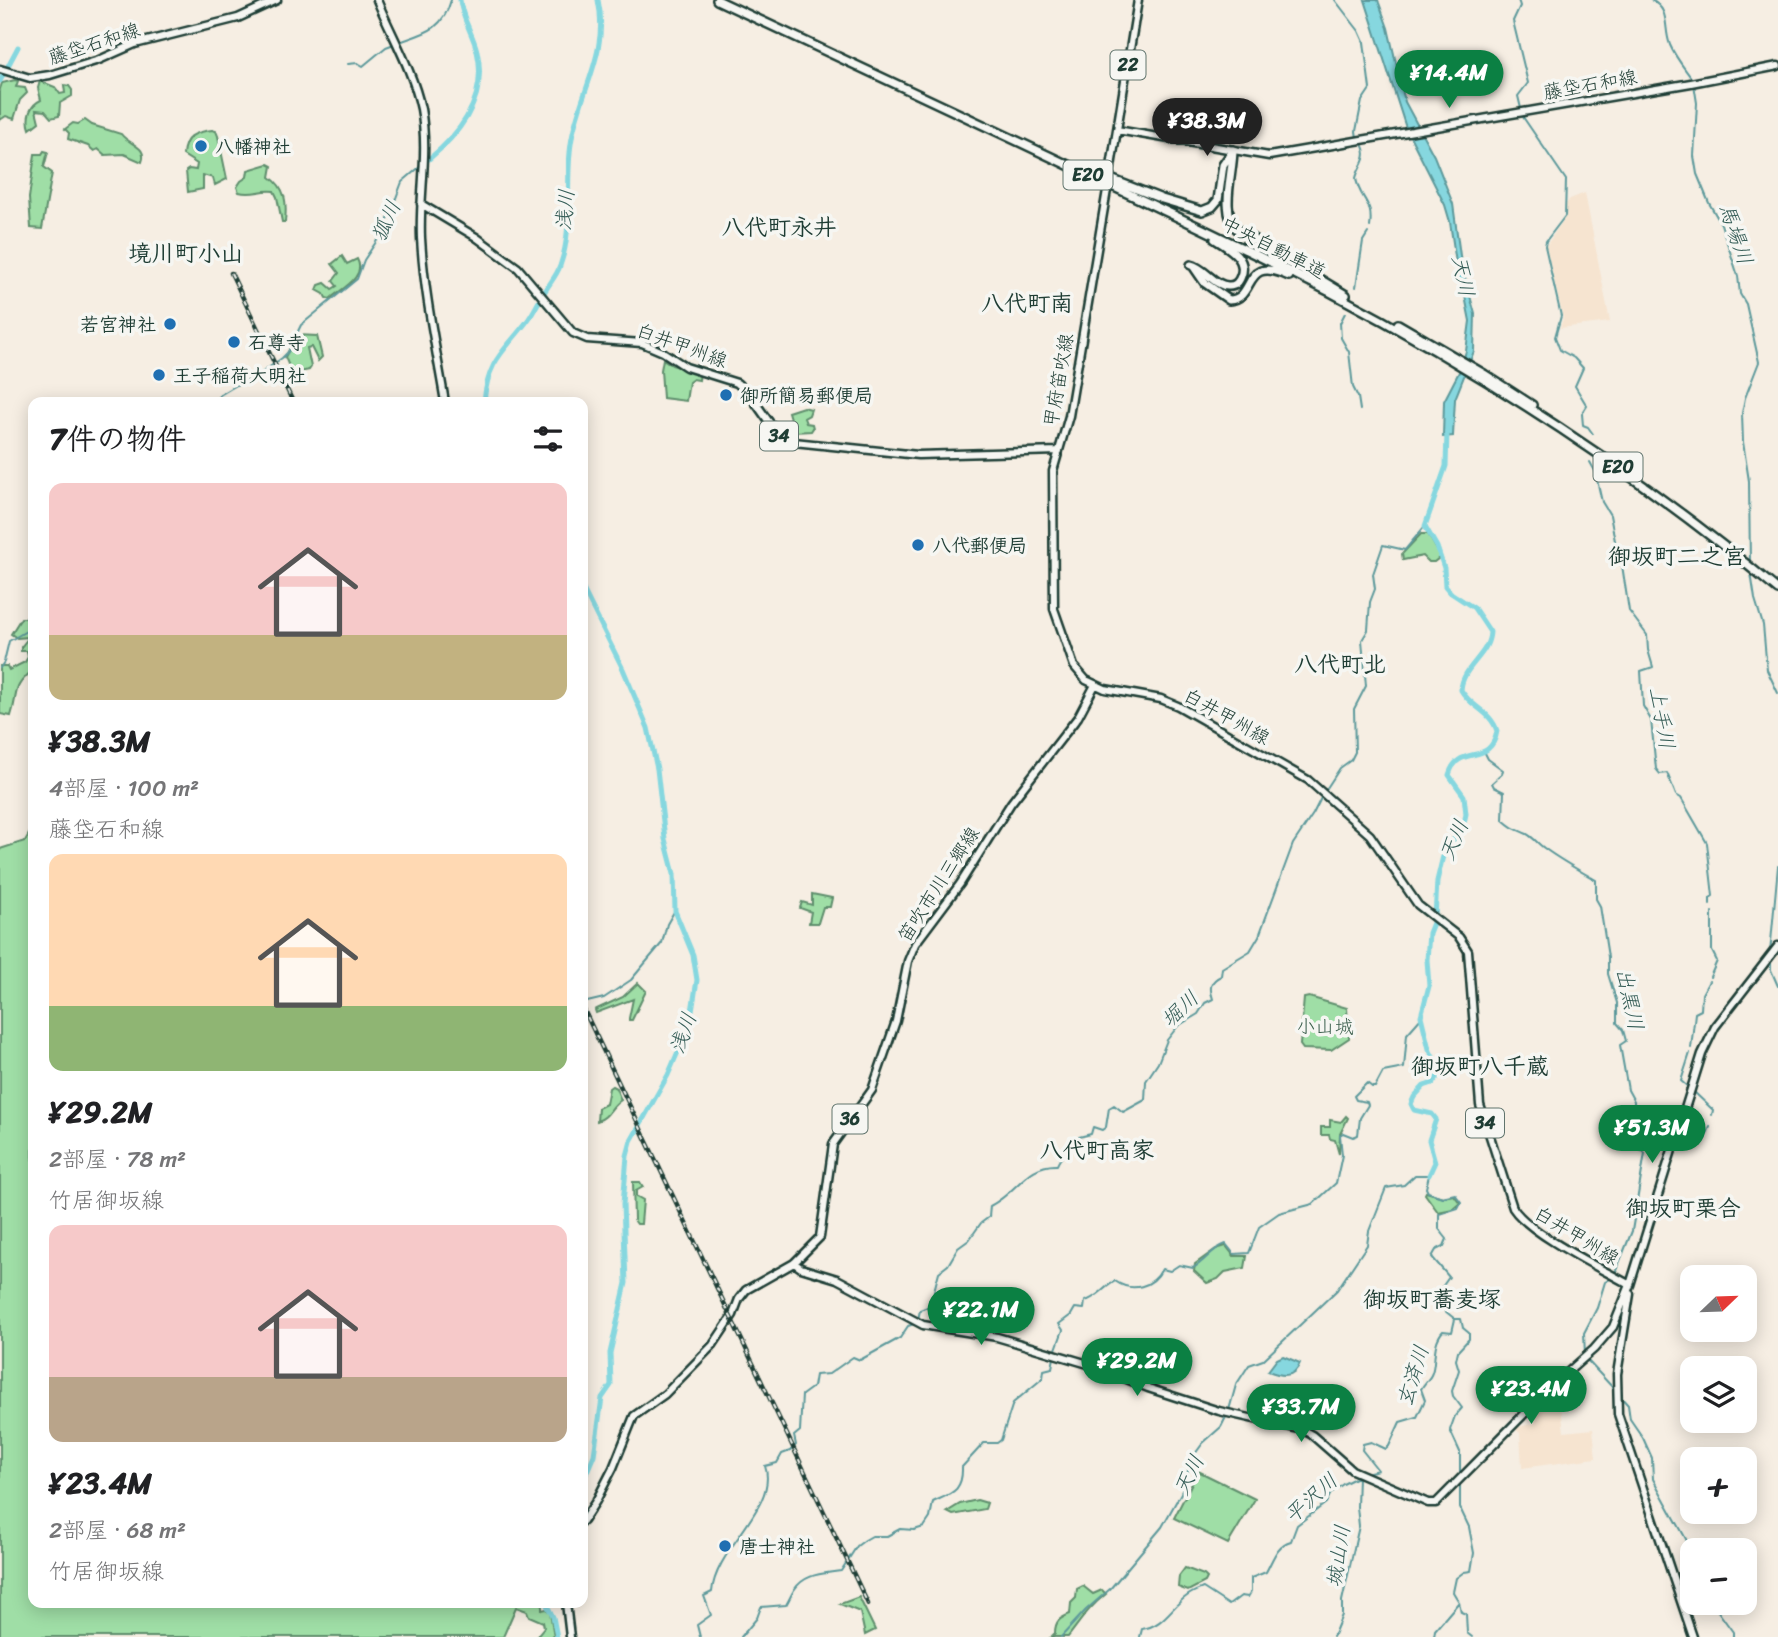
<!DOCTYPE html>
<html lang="ja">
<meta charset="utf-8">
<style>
body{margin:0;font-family:Sriracha,"Klee One",sans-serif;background:#f2f2f2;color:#202124;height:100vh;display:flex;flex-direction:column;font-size:26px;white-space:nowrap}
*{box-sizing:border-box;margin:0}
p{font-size:23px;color:#757577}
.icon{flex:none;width:38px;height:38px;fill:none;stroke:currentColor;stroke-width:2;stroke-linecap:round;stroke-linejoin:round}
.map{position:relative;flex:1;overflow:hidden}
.drawer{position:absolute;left:28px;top:397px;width:560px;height:1211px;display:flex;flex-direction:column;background:#fff;border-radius:14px;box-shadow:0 4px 18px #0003}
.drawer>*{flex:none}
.needle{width:46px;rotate:67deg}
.fabs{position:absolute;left:1680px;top:1265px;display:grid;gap:14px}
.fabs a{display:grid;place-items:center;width:77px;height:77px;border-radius:14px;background:#fff;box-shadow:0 4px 18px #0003;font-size:35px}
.price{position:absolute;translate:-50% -60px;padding:0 16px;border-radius:24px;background:#0b8043;color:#fff;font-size:23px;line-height:46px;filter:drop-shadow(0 2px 4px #0008)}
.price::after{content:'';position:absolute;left:50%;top:42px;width:21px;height:16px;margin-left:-10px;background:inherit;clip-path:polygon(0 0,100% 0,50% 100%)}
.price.current{background:#222;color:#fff}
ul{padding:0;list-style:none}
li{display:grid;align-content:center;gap:14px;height:371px;padding:0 21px}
li span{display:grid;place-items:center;height:217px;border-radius:14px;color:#555}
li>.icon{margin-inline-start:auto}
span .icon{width:126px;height:126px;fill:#fffc;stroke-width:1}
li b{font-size:30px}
h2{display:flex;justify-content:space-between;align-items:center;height:84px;padding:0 21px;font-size:30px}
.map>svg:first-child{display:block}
.built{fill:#f6e4d0}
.green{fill:#9fdea6;stroke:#5f8e6d;stroke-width:2}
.water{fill:#86d7df;stroke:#5d999b;stroke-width:2}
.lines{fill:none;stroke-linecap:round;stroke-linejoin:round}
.stream{stroke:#5d999b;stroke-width:2}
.river{stroke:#86d7df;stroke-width:5}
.major-casing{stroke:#1f3d34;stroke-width:11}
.highway-casing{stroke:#1f3d34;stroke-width:12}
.major{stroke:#f6f6f2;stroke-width:6}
.highway{stroke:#f6f6f2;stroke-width:7}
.rail-casing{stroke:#1f3d34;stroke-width:4.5}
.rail{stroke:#f6f6f2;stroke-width:2;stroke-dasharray:5;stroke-linecap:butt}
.poi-dot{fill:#1f6fb2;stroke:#f6f6f2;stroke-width:2.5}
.labels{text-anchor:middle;stroke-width:7;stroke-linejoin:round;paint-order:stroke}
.shield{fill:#f6f6f2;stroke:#60746d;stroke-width:2}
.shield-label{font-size:18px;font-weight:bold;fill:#1f3d34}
.street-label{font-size:19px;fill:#1f3d34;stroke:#f6f6f2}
.poi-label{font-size:19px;font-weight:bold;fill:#1f3d34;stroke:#f6f6f2;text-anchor:start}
.park-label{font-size:19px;fill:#395d4b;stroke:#f6f6f2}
.water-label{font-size:21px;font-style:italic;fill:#345c56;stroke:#f6f6f2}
.quarter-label{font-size:23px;font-weight:bold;fill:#1f3d34;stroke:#f6f6f2}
</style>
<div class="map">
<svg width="1778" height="1637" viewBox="0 0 1778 1637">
<rect width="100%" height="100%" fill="#f6eee3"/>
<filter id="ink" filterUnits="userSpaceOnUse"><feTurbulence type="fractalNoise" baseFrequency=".0143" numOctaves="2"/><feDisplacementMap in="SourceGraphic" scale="14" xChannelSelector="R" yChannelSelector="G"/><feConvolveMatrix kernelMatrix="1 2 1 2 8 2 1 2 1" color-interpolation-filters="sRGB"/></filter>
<g filter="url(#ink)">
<path class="built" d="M1585 193 1610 322 1560 328 1563 318 1546 246 1566 216V204L1570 199Z
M1560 1399 1564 1432 1593 1429 1596 1458 1522 1468 1520 1433 1514 1428 1517 1425 1519 1427 1535 1423 1534 1413 1546 1401Z"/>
<path class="green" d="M15 80 18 81 16 87 25 88 27 93 20 100 14 119 6 116 0 120V89L2 83Z
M40 81 55 87 60 94 65 93 64 85 69 86 72 90V96L60 103 59 116 51 118 45 111 36 110 39 122 30 129C26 117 30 105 41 100L38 88Z
M85 120 92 125 121 134C129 145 148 146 142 162L124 154 105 155 98 149 94 151 88 146 68 139 69 133 65 129 73 123 78 124Z
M212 130 216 131 218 136 227 179 215 185 213 178 203 175V189L188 192 186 171 189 169 196 170 197 164 183 155C184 136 195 132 212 130Z
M44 151 48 152 44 167 52 173 42 229 31 228 29 198 35 154H42Z
M268 164 272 166 270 177C286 188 287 203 285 222H282L277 197 274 191C261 189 253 196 239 192L237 187 241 181 247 177 248 170Z
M342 256 347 264 357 259C367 277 341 289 330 299L326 298 324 294 317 290 319 285 325 283 332 289 337 286 333 281 339 273 332 264Z
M297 335 317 336 322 357 318 361 311 347 307 348 311 367 309 370 295 373 290 369 285 357Z
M663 359 672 365 700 373 699 380 693 379 689 382 686 401 663 398 661 370Z
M803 407 811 409 809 415 804 418 806 423 812 424 813 428 811 431 794 432 788 412Z
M1421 534H1428L1437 550 1439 558 1434 562H1429L1423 556 1403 560 1402 554Z
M21 618H33V670C11 689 19 691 11 716L0 714V666H7L9 670 25 662 28 657 27 651H21V647L29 637 17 638 11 634Z
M33 827V1603H542V1610L546 1609 550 1612 554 1637H536L544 1627 543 1622 529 1616 527 1611 516 1607 503 1637H0V849L25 841Z
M812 894 832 898 830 907H823L818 923H809L811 912 800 908 802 902 812 905Z
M638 983 646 991 632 1020H629V1018L633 999 596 1013 595 1010 597 1009 623 997Z
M1309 997 1347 1008 1349 1038 1331 1050 1303 1049 1300 1045 1304 998Z
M612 1086 616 1088 621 1100C611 1105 609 1118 597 1121L598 1108 606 1104 609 1088Z
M1346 1116 1348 1118 1340 1134 1339 1154 1335 1140 1330 1139 1329 1135H1321V1127H1330V1120L1341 1122Z
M633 1182H640L643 1187 636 1191V1196L643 1200 641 1224H637L634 1220Z
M1426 1192 1443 1197 1454 1195 1460 1203 1453 1209 1438 1212 1425 1194Z
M1226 1246 1234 1256H1247L1245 1268 1225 1272 1218 1279 1207 1283 1194 1271 1195 1264 1216 1249Z
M1198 1471 1255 1499 1228 1544 1174 1518Z
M977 1500 987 1503 985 1509 953 1515 947 1512 960 1504Z
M1185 1568 1204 1575 1207 1578 1205 1582 1188 1591 1178 1587 1179 1576Z
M1083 1586 1093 1594 1102 1590 1106 1594C1088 1608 1082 1619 1068 1637H1051L1055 1633C1055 1621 1060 1618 1070 1614L1071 1603 1076 1598 1077 1589Z
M859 1597 875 1630 865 1635 860 1612 840 1604Z"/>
<path class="water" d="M1365 0H1378L1379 3 1388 28 1405 102 1434 156 1453 204 1461 263 1475 314 1474 351 1455 399 1453 436 1443 437 1444 401 1460 370 1466 351 1470 321 1464 291 1458 277 1450 222 1445 205 1406 128Z
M1283 1356 1300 1363C1294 1379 1281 1376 1268 1371L1277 1359Z"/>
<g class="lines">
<path class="stream" d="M1335 0 1359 31 1364 42 1370 89 1362 101 1356 131 1357 138
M1518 0 1520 6 1513 21 1528 83 1518 96 1523 117 1566 180 1565 216 1546 241 1545 246 1561 316 1555 337 1560 350 1574 358 1583 368 1575 386 1587 406 1582 414 1583 425 1588 427 1593 434
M1651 0C1671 10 1663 27 1670 45 1675 57 1685 69 1692 79
M399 42C425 33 443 30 451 0
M348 64 358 63 363 66 386 47 394 44
M1694 84 1697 103 1694 156 1697 174 1709 203 1721 224 1738 276 1740 294 1746 304 1759 362 1745 398 1742 413 1743 442 1749 481 1750 564
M1363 146C1369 158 1359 166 1356 178 1359 200 1374 200 1370 227
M1356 287 1363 241 1368 233
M1345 313 1340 323 1341 338 1349 352 1353 387 1358 397 1360 410
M214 402 220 395 240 383 253 379 282 358 288 352 301 325 357 279 364 260 384 230 402 182 422 165
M1590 462 1595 471 1602 502 1610 515 1616 546 1610 550 1611 562 1622 565 1629 611 1647 635 1648 650 1653 667 1641 671 1643 706 1651 720 1656 769 1660 774 1667 773 1676 795 1681 798 1707 843 1713 896 1710 898V905
M1751 573 1755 599 1763 625 1767 670 1778 693
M0 668 4 662 9 641 28 630 33 621
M1485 753 1488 759 1503 770 1502 774 1492 783 1494 787 1504 792 1503 820C1513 829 1516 829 1527 834 1533 837 1538 844 1544 848 1560 860 1580 871 1596 880V899L1600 906 1608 957V974L1617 1003V1023L1623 1030 1626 1041 1620 1045 1628 1090 1634 1101V1114L1640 1125 1638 1147 1645 1153 1632 1231 1615 1273
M1778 759V809
M1325 791 1340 768 1351 760 1355 752 1354 709 1366 686 1362 640 1368 630 1370 602 1375 589 1373 574 1383 545 1405 550 1425 526
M1770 953 1778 866
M1771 958V970L1778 986
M1710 977 1717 961 1712 951V912
M583 1003 604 998 631 980 662 943 667 924 675 910
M1691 1048 1695 1013 1701 1010 1702 994 1709 981
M1688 1087 1681 1081 1690 1053
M1693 1091 1713 1110 1712 1115
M1706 1136 1710 1127
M1455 1319H1461L1463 1328 1469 1333V1339L1458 1351 1456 1360 1459 1370 1452 1391 1453 1396 1462 1408 1455 1416 1450 1430 1460 1452V1475
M918 1320 920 1310 935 1304 934 1291 939 1272 948 1265 958 1248 969 1240 981 1223 989 1217 990 1206C1018 1192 1026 1164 1057 1165 1062 1152 1072 1149 1079 1137L1091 1134 1093 1127 1102 1130 1106 1127 1109 1108 1114 1105 1123 1112 1145 1100 1146 1081 1158 1063 1167 1040 1178 1026 1198 1014 1205 1003 1213 999C1209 988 1210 981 1221 976L1222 968 1250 951 1259 936 1293 844 1313 814 1322 796
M1585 1355 1584 1333 1597 1308 1605 1282 1612 1278
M1587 1360 1614 1389
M1620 1396 1628 1405 1630 1419 1643 1438 1652 1458 1653 1479 1686 1539 1692 1562
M1229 1410 1236 1385 1249 1365 1263 1360 1337 1290 1367 1245 1369 1231 1386 1188 1404 1185 1415 1175H1429L1426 1188 1428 1192 1442 1197 1455 1194 1461 1202 1458 1208 1439 1214V1229L1447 1239 1444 1246 1436 1250 1432 1257 1449 1277 1435 1297V1303L1455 1319 1452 1332 1443 1331C1431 1344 1437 1364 1431 1375 1429 1379 1424 1384 1421 1389L1425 1400 1417 1417 1400 1422 1389 1446 1386 1449 1371 1442 1363 1444 1362 1450 1378 1470 1366 1473
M1460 1481V1508L1469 1527 1474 1553 1471 1571 1464 1572 1456 1578 1453 1592 1459 1602 1461 1612 1466 1614 1467 1633 1472 1637
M1712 1603 1733 1632V1637
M700 1637 697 1625 711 1615 704 1596 712 1592C715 1549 779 1506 765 1466L777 1463 782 1454 790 1451 796 1445 794 1436 800 1431 802 1395 813 1387 815 1375 829 1374 853 1357 860 1360 900 1338 908 1326 914 1324
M741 1637 757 1618 761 1607 786 1605C789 1600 791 1595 794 1590 805 1573 823 1574 841 1571L857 1546 865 1540 872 1536H887L900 1529 914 1530 924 1527 930 1518 933 1502C952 1493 963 1491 962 1467L984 1443H997L1001 1440 1013 1403 1043 1378 1044 1370 1052 1368 1055 1352 1063 1330 1059 1324 1071 1315 1075 1308 1084 1309 1085 1301C1097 1298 1104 1287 1115 1281 1132 1293 1153 1287 1162 1269L1170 1271 1179 1265 1193 1268C1206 1261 1211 1249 1226 1244L1234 1254 1249 1253 1259 1227 1279 1213 1313 1204 1336 1183 1342 1155 1340 1135 1343 1133 1353 1137 1358 1135 1360 1118 1368 1105 1367 1102 1356 1100 1354 1096 1367 1083 1372 1087H1375L1383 1072 1404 1068 1407 1034 1422 1017
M1061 1637 1086 1610 1110 1589 1162 1527 1181 1493 1192 1458 1203 1443 1221 1427 1227 1415
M1140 1637 1142 1629C1164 1626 1171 1607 1187 1596 1192 1592 1198 1590 1203 1588L1229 1605 1241 1596 1248 1597 1251 1592V1578L1266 1572C1273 1560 1276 1545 1291 1541L1297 1525 1326 1503 1331 1493 1343 1484 1361 1475
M1333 1637 1342 1615V1601L1359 1526 1357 1507 1358 1477
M1434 1637 1435 1630 1459 1602"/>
<path class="river" d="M0 81 18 47
M429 159C462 132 488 97 477 51 473 34 462 19 460 0
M484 402C488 359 504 352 528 320 534 312 538 302 544 293 549 284 557 275 560 266 574 227 565 184 571 144 578 94 610 53 598 0
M583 589 623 669 648 728 657 769 665 839 674 874 675 911 693 955 697 980 690 1024 668 1075 631 1141 627 1156 623 1204 626 1283 610 1353 611 1385 602 1398 594 1455 583 1481
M1429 1175 1435 1162 1429 1140 1436 1119 1432 1114 1414 1110 1411 1104 1414 1097 1424 1086 1433 1083 1438 1076 1437 1065 1429 1049 1421 1016 1429 986 1427 960 1429 933 1435 918 1437 881 1443 856 1464 823 1466 814 1464 796 1449 775C1458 743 1491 767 1497 731 1491 711 1470 707 1461 690 1462 666 1489 656 1490 632L1474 608 1451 593 1445 586 1444 568 1437 547 1425 526 1446 466 1447 432
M546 1603 553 1617 557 1637"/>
<g class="major-casing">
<path id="major" d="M377 0C392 36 413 71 421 109 429 152 419 195 421 238 424 293 436 348 445 402
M0 69 30 78 50 75 99 60 135 44 238 18 277 0
M1117 130 1269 156 1691 83 1778 66
M1110 173 1138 0
M1107 190 1069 416 1053 471 1054 609 1074 666 1086 680 1105 689 1161 699 1178 706 1308 780 1370 835 1418 905 1459 937 1468 951 1480 1105 1513 1208C1530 1234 1600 1268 1630 1285
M421 204 476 237 518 268 573 333 587 339 642 343 663 352 686 367 737 383 750 395 779 436 794 442 918 455 1059 451
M794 1263 801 1268 837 1279 923 1325 997 1337 1095 1366 1148 1388 1219 1411 1303 1430 1312 1435 1352 1470 1428 1503H1436L1551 1387 1594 1349 1613 1327 1630 1285 1702 1054 1715 1027 1778 946
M1630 1294 1617 1374 1618 1414 1693 1637
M583 1521 596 1501 613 1468 634 1416 665 1394 713 1345 733 1315 739 1299 746 1290 794 1263 820 1237 833 1144 872 1090 896 1021 908 961 915 944 960 884 1011 803 1078 717 1095 685
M566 1603 570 1637"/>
</g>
<g class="highway-casing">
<path id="highway" d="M717 0C828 52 939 104 1049 156 1143 201 1238 244 1330 292 1489 376 1640 475 1778 590
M1233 150C1233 173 1219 214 1238 230L1346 295
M1098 174 1162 199 1202 211 1212 207 1218 200 1223 165 1232 152
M1191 265C1205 268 1215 287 1229 286 1235 286 1239 282 1241 276 1248 258 1228 247 1215 239
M1194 267 1205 283 1229 300C1257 299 1241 254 1289 276
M1398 324 1484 374 1532 405"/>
</g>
<use href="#major" class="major"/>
<use href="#highway" class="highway"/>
<g class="rail-casing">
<path id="rail" d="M231 273 293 402
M583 1008 868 1604"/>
</g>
<use href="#rail" class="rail"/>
</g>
</g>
<g class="poi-dot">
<circle cx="201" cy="146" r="7"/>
<circle cx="170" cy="324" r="7"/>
<circle cx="234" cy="342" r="7"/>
<circle cx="159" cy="375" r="7"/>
<circle cx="726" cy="395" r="7"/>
<circle cx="918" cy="545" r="7"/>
<circle cx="725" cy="1546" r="7"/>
</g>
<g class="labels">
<g class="shield">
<rect x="1110.5" y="50.5" width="35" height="29" rx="5"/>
<rect x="1063.5" y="160.5" width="49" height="29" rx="5"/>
<rect x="760" y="421.5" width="38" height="29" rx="5"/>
<rect x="1593.5" y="452.5" width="49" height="29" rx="5"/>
<rect x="832.5" y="1104.5" width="35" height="29" rx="5"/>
<rect x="1466" y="1108.5" width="38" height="29" rx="5"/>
</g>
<g class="shield-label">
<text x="1128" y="71">22</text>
<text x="1088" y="181">E20</text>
<text x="779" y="442">34</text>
<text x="1618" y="473">E20</text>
<text x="850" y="1125">36</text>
<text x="1485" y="1129">34</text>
</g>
<g class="street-label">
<text transform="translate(94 43) rotate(-18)" y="7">藤垈石和線</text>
<text transform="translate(1590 84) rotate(-10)" y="7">藤垈石和線</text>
<text transform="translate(1274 247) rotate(27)" y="7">中央自動車道</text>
<text transform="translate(682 345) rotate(20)" y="7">白井甲州線</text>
<text transform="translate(1058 380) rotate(-80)" y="7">甲府笛吹線</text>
<text transform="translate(1227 716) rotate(29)" y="7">白井甲州線</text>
<text transform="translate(938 884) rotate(-57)" y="7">笛吹市川三郷線</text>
<text transform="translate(1577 1235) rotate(31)" y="7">白井甲州線</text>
</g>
<g class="poi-label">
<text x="215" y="153">八幡神社</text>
<text x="156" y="331" text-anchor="end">若宮神社</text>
<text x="248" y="349">石尊寺</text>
<text x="173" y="382">王子稲荷大明社</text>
<text x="740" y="402">御所簡易郵便局</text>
<text x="932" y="552">八代郵便局</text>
<text x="739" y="1553">唐士神社</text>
</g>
<g class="park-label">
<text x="1325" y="1033">小山城</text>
</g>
<g class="water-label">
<text transform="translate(565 210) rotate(-85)" y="7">浅川</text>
<text transform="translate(386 221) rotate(-66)" y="7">狐川</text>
<text transform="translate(1736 234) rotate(71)" y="7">馬場川</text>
<text transform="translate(1463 276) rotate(79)" y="7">天川</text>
<text transform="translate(1662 718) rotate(80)" y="7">上手川</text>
<text transform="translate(1454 840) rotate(-67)" y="7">天川</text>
<text transform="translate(1630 999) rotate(78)" y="7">出黒川</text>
<text transform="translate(1180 1009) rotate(-43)" y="7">堀川</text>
<text transform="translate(683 1033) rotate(-70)" y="7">浅川</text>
<text transform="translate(1413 1376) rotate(-73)" y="7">玄済川</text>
<text transform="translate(1189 1475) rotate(-64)" y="7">天川</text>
<text transform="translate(1311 1498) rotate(-42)" y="7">平沢川</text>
<text transform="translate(1338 1556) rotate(-81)" y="7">城山川</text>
</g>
<g class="quarter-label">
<text x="779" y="235">八代町永井</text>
<text x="186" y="261">境川町小山</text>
<text x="1027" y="311">八代町南</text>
<text x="1677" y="564">御坂町二之宮</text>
<text x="1340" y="672">八代町北</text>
<text x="1480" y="1074">御坂町八千蔵</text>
<text x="1097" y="1158">八代町高家</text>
<text x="1683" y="1216">御坂町栗合</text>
<text x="1432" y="1307">御坂町蕎麦塚</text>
</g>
</g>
</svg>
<div class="fabs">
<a><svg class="needle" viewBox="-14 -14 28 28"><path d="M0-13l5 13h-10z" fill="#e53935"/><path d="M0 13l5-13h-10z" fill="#757577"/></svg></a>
<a><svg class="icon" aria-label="layers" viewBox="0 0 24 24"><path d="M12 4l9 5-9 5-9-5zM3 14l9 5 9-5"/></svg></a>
<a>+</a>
<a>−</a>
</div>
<b class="price" style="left:1449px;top:110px">¥14.4M</b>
<b class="price current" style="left:1207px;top:158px">¥38.3M</b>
<b class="price" style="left:1652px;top:1165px">¥51.3M</b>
<b class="price" style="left:981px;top:1347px">¥22.1M</b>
<b class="price" style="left:1137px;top:1398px">¥29.2M</b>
<b class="price" style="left:1531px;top:1426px">¥23.4M</b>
<b class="price" style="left:1301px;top:1444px">¥33.7M</b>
<section class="drawer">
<h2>7件の物件<svg class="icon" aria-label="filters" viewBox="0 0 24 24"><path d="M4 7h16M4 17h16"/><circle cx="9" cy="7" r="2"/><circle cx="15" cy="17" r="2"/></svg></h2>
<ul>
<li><span style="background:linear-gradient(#f6c9c9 70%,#c2b280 0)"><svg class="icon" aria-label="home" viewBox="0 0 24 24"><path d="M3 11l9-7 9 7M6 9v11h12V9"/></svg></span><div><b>¥38.3M</b><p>4部屋 · 100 m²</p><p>藤垈石和線</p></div></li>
<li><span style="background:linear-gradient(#ffd9b3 70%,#8fb573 0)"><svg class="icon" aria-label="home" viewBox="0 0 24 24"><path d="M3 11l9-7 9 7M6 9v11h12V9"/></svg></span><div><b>¥29.2M</b><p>2部屋 · 78 m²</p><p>竹居御坂線</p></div></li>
<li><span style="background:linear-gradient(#f6c9c9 70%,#b9a48a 0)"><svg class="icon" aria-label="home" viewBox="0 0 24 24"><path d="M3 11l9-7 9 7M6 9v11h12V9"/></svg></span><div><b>¥23.4M</b><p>2部屋 · 68 m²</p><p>竹居御坂線</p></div></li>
</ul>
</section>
</div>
